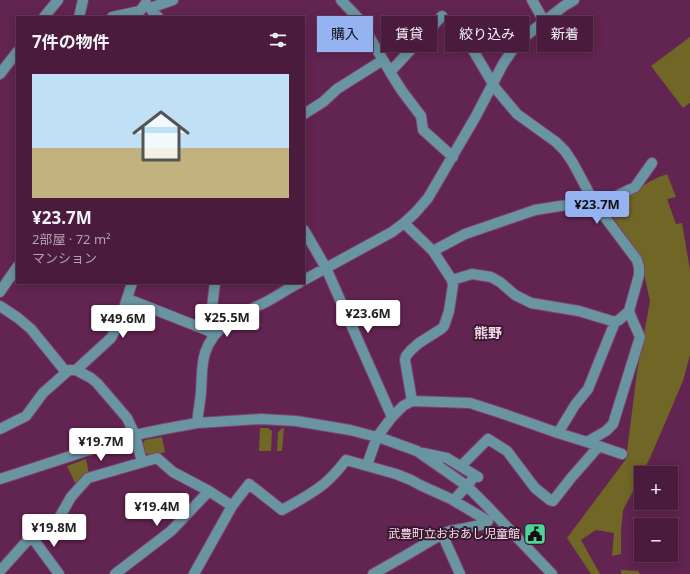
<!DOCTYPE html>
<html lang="ja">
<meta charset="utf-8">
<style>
body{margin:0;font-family:"Noto Sans","Noto Sans JP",sans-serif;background:#542847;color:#f1f3f6;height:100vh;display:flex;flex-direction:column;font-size:15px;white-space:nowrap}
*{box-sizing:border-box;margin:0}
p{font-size:13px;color:#b2a1af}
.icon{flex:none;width:22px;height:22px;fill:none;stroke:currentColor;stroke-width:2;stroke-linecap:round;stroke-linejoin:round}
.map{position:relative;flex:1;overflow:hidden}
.details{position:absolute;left:16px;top:16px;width:289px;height:268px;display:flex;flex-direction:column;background:#4a1b3c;border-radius:0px;box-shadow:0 2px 10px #0003,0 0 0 1px #613956}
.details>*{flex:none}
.banner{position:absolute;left:317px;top:16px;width:313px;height:36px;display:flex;gap:8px}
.controls{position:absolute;left:634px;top:466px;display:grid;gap:8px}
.controls a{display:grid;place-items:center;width:44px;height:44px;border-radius:0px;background:#4a1b3c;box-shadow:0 2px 10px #0003,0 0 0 1px #613956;font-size:20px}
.price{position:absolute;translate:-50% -34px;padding:0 9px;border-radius:4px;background:#fff;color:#222;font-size:13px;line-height:26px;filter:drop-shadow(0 1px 2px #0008)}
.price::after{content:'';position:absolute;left:50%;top:24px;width:12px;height:9px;margin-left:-6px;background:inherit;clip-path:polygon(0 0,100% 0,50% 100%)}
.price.active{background:#95b2f1;color:#111}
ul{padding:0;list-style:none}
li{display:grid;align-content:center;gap:8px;height:212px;padding:0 16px}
li span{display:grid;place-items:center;height:124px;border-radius:0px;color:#555}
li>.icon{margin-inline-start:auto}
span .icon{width:72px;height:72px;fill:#fffc;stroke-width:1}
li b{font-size:17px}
h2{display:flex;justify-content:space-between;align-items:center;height:48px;padding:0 16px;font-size:17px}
.chip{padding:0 14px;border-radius:0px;background:#4a1b3c;box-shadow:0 2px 10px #0003,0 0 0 1px #613956;font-size:14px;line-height:36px}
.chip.active{background:#95b2f1;color:#111}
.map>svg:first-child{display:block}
.green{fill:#706626}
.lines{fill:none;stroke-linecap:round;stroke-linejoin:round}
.minor-casing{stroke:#7e446d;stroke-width:12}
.minor{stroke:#6995a3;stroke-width:10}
.labels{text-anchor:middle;stroke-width:4;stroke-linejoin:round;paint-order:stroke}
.poi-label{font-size:12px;fill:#fed8ef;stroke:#371b2e;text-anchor:end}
.quarter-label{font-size:14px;font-weight:bold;fill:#f8d9ec;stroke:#371b2e}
</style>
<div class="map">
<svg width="690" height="574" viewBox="0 0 690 574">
<rect width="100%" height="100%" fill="#622450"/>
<path class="green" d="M690 37V103L683 108 651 66Z
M667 174 676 197 667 199 676 224 682 223 690 270V355L683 381 650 458 642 473H641V476L623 510 621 530V554L612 556 614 533 596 530 581 540 600 574H591L567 538 626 459 637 372 650 301 640 256 607 209C625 197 646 181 667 174Z
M260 428H268L272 431 271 451H259Z
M282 428H284L282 451H277L278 432Z
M162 437 165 452 151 456 145 453 143 443 145 440Z
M86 459 89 474 76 485 67 466Z
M621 570 638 571 640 574H621Z"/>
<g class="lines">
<g class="minor-casing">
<path id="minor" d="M341 0 359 19 383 60
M532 0 544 21
M146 4 158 17
M150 8 173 0
M44 17 58 0
M79 17 83 0
M112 17 140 11 146 3
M464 35 496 89 517 114 556 142 565 151 573 163 595 204 637 260 639 267V275L629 311 632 319 640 337 613 424 606 431 587 442
M390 72 402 91 421 116 423 130 453 157
M0 74 17 52
M304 114 323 102 337 89 383 60 390 72 442 16
M404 223 433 251 452 280 453 285 449 311 444 326 441 329 419 343 411 350 406 356 405 360 412 401
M304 230 326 268 392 417 377 437 367 465
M433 251 465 234 535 210 560 206 570 205 590 206 602 203 635 187 652 163
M304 280 392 232 404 223 415 213 428 198 476 116 503 64 518 42 564 6 574 0
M452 280 472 274 491 277 500 282 515 295 531 303 579 311 615 322 619 320 629 311
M0 292 17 267
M128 299 209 331
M0 306 18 318 31 329 66 372
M213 336 209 331 215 283
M76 370 111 338 119 323 132 283
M392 417 403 406 412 401 470 403 501 413 558 433 575 405 588 389 615 322
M197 423C198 413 200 403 201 392 202 379 201 366 205 353 214 325 240 314 264 303 276 297 287 289 299 283
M0 429 26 416 43 393 69 370H76L91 378 97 383 127 418 135 435 142 462
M558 433 587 442 622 454
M423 453 447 458 478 477
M461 466 488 439 507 451 535 488 550 500 553 501 571 478 599 446
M0 479 135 435 164 429 197 423 261 419 296 421 350 430 384 439 417 451 467 486 487 506 552 574
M454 500 471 481
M442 534 460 574
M31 536 59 574
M0 571 36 531 58 520 71 497 88 478 157 458 173 472 209 491 232 506
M115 574 171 531 209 491
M194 574 232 506 249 484 282 510C296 502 312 494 325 483 333 476 340 468 346 460L396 474 411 480 420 485 451 499 488 521 485 524 461 529 450 531 442 534 410 553 373 574"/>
</g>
<use href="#minor" class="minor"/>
</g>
<defs>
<g id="civic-square" transform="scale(1.15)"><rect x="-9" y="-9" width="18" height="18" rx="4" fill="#4fd399" stroke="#371b2e"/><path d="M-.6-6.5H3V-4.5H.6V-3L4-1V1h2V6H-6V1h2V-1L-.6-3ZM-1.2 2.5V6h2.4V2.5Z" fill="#111"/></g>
</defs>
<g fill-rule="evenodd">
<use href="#civic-square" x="535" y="534"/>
</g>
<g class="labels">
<g class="poi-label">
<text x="520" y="538">武豊町立おおあし児童館</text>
</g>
<g class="quarter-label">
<text x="488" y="338">熊野</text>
</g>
</g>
</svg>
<div class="controls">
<a>+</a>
<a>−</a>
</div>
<b class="price active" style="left:597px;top:225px">¥23.7M</b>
<b class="price" style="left:368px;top:334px">¥23.6M</b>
<b class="price" style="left:227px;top:338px">¥25.5M</b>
<b class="price" style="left:123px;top:339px">¥49.6M</b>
<b class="price" style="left:101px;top:462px">¥19.7M</b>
<b class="price" style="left:157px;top:527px">¥19.4M</b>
<b class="price" style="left:54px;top:548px">¥19.8M</b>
<div class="banner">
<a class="chip active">購入</a>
<a class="chip">賃貸</a>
<a class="chip">絞り込み</a>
<a class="chip">新着</a>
</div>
<section class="details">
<h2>7件の物件<svg class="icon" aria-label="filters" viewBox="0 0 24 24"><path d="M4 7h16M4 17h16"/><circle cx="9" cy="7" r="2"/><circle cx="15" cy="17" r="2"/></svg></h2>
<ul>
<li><span style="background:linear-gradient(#bfe0f5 60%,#c2b280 0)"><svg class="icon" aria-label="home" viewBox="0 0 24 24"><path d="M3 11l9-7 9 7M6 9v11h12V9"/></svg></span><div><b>¥23.7M</b><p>2部屋 · 72 m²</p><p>マンション</p></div></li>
</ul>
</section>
</div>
